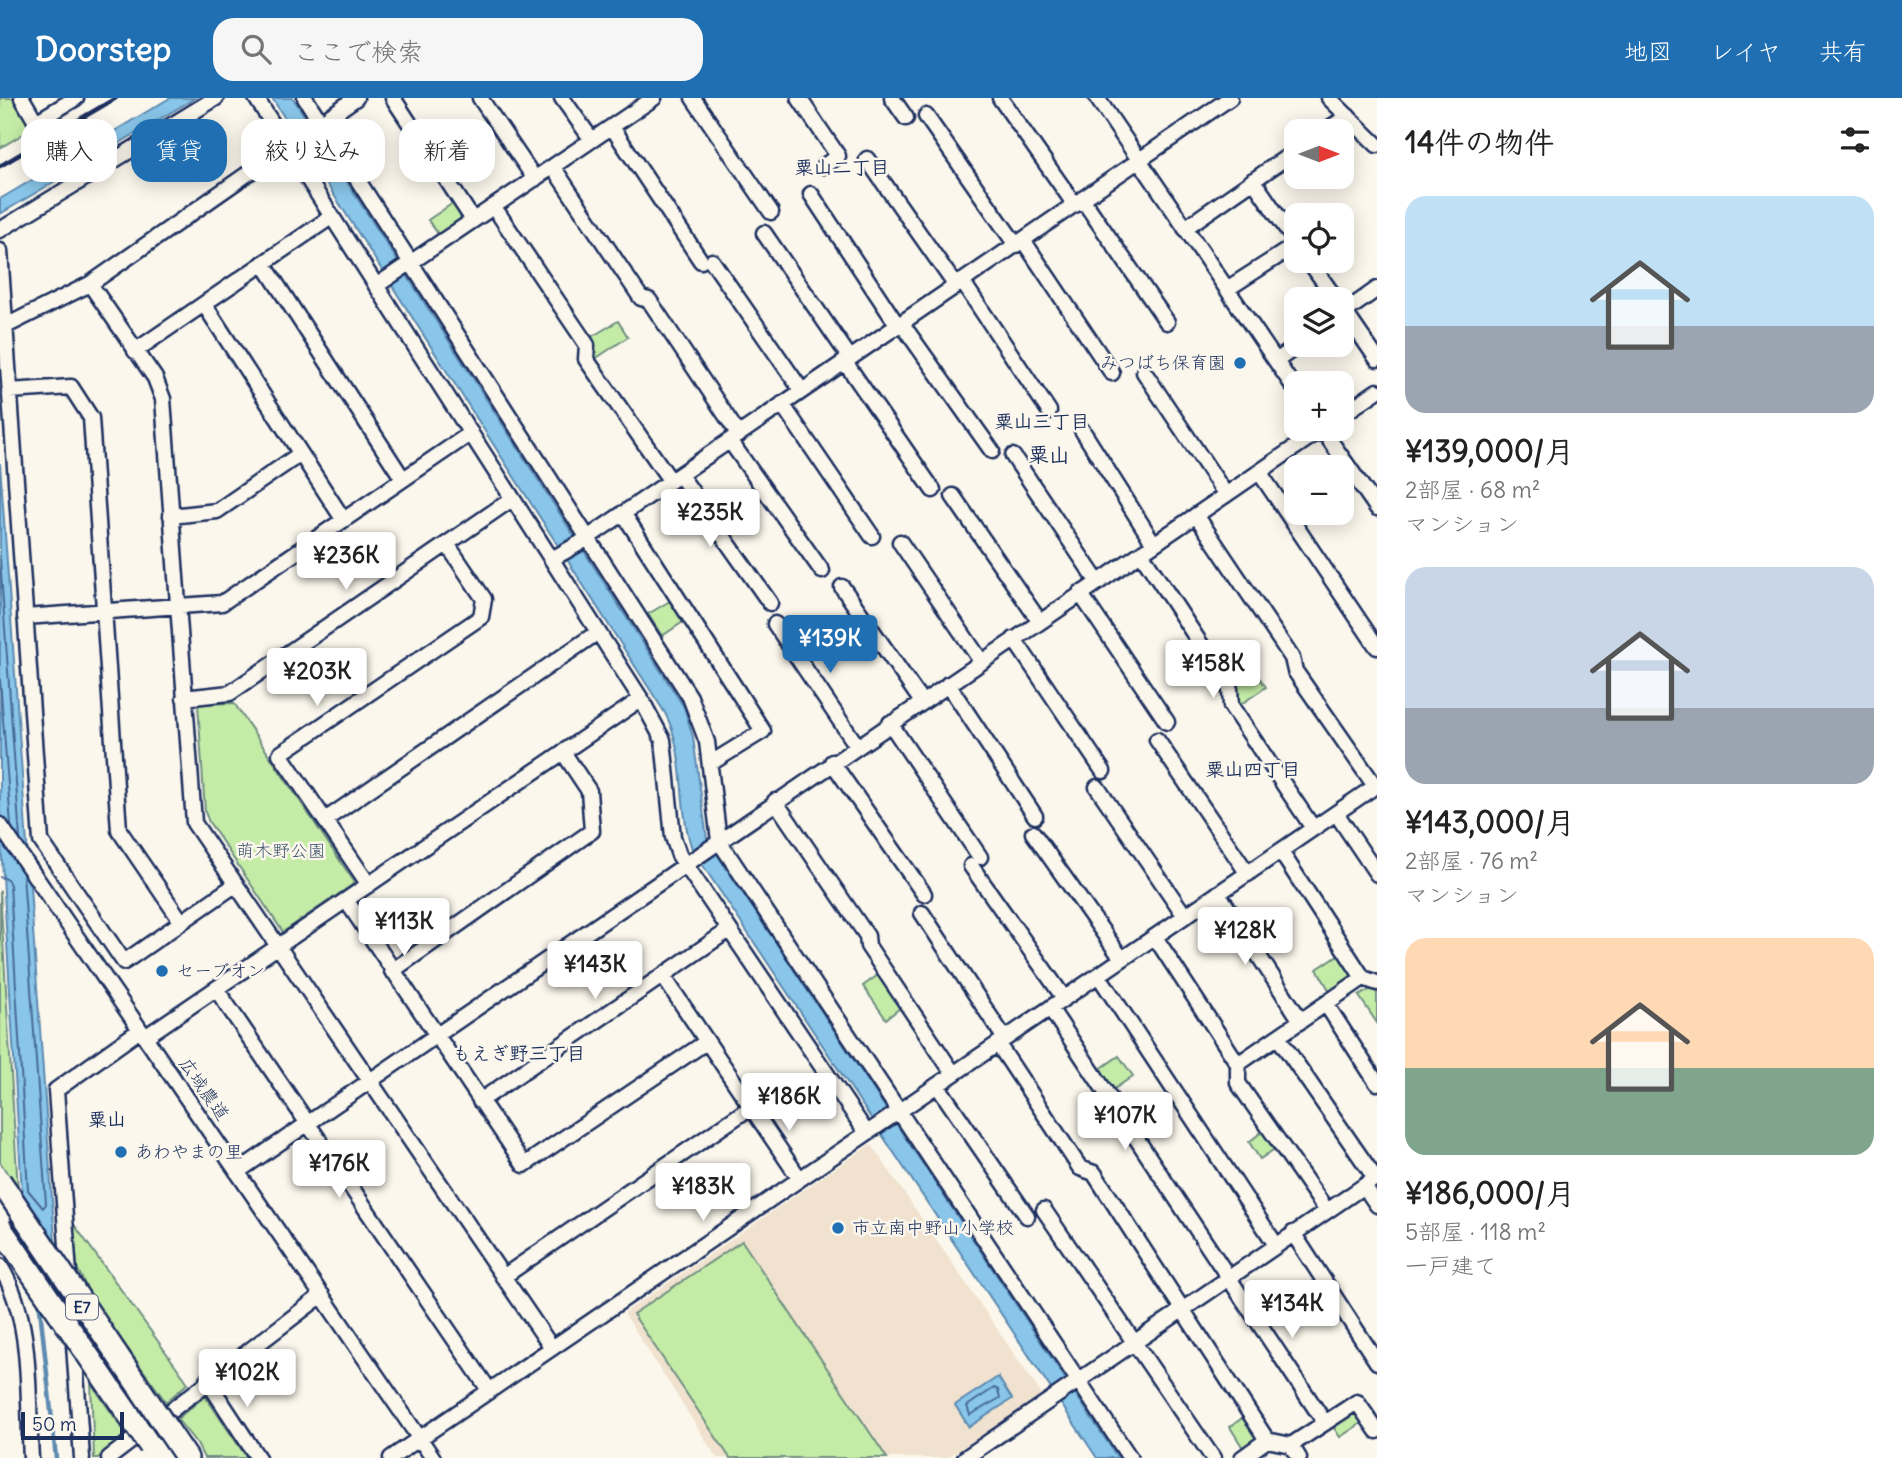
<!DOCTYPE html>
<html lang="ja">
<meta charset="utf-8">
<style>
body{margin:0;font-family:Delius,"Klee One",sans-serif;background:#f6f6f6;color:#222;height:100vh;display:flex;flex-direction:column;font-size:26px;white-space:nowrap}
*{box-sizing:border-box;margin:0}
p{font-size:23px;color:#767676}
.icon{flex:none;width:38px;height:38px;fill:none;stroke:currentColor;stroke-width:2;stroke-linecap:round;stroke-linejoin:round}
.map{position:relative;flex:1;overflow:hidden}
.details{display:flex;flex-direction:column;background:#fff;width:525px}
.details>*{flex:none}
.hud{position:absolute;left:21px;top:21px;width:665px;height:63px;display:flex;gap:14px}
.needle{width:46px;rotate:90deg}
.buttons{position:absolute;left:1284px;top:21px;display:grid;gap:14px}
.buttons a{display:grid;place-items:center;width:70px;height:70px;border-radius:14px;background:#fff;box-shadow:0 4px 18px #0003;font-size:35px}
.scale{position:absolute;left:21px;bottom:18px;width:103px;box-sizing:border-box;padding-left:7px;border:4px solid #1b2f5e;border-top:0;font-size:19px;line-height:24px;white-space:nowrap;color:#1b2f5e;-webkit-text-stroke:5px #fbf7ec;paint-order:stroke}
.price{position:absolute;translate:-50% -60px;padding:0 16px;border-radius:7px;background:#fff;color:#222;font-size:23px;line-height:46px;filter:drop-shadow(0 2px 4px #0008)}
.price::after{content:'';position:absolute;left:50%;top:42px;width:21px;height:16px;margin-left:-10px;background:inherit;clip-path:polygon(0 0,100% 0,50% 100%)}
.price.selected{background:#1f6fb2;color:#fff}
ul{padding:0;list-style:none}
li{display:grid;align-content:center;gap:14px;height:371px;padding:0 28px}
li span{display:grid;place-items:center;height:217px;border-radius:21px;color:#555}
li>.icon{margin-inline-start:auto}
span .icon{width:126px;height:126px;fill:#fffc;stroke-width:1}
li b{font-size:30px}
h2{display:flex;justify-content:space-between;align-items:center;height:84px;padding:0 28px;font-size:30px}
.pill{padding:0 24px;border-radius:21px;background:#fff;box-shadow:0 4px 18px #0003;font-size:24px;line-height:63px}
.pill.selected{background:#1f6fb2;color:#fff}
header{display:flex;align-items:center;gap:42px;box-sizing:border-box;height:98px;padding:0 35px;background:#1f6fb2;color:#fff}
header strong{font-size:33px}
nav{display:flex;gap:38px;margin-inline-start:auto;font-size:24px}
.search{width:490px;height:63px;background:#f6f6f6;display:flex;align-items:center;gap:18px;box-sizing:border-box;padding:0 24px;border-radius:21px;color:#767676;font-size:26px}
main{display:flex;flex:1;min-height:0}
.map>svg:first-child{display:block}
.built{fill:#f0e2ce}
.green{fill:#c5eca7;stroke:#708e82;stroke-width:2}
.water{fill:#89c6e9;stroke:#5d8ab1;stroke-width:2}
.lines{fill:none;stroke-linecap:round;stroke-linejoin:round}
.shore{stroke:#476b96;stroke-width:2}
.stream{stroke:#5d8ab1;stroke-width:4.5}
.minor-casing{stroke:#1b2f5e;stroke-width:19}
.highway-casing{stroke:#1b2f5e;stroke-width:26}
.minor{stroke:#fbf7ec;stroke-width:14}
.highway{stroke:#fbf7ec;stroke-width:21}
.rail{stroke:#1b2f5e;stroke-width:4.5}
.highway-bridge-casing{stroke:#1b2f5e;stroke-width:26;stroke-linecap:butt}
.highway-bridge{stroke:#fbf7ec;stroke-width:21}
.poi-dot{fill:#1f6fb2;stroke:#fbf7ec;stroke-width:2.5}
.labels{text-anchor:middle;stroke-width:5;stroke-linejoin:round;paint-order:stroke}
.shield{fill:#fbf7ec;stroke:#5e6b89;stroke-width:2}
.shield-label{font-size:16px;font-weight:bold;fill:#1b2f5e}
.poi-label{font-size:18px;fill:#1b2f5e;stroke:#fbf7ec;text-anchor:start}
.park-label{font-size:18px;fill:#3d556d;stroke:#fbf7ec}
.street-label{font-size:18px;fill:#1b2f5e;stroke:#fbf7ec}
.neighbourhood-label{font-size:19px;font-weight:bold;fill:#1b2f5e;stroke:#fbf7ec}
.quarter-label{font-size:21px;font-weight:bold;fill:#1b2f5e;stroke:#fbf7ec}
</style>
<header>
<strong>Doorstep</strong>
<div class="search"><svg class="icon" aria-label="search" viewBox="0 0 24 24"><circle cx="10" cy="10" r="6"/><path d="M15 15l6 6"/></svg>ここで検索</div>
<nav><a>地図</a><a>レイヤ</a><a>共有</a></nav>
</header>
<main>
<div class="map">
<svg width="1377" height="1360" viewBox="0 0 1377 1360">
<rect width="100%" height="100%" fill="#fbf7ec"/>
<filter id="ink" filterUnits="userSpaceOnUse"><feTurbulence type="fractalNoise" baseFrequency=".0143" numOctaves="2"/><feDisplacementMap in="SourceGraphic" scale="14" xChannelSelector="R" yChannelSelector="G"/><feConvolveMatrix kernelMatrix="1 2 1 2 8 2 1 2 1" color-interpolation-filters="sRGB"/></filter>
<g filter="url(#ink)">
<path class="built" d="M871 1046 1042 1297 947 1360H717L624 1215Z"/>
<path class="green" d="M0 0H16L33 30 0 50Z
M453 105 461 116 460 122 439 137 428 122Z
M618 223 628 239 595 261 596 253 588 241Z
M670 503 683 524 662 538 648 516Z
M1256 575 1266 589 1237 609 1235 589Z
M234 605 355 785 283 834 209 724 205 714 198 606Z
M0 792 18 1092 0 1064Z
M1341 855 1358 880 1332 897 1317 871Z
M878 877 900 910 886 921 863 888Z
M1371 891H1377V925L1359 898Z
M1119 958 1133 978 1114 991 1100 971Z
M1263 1033 1276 1050 1260 1061 1249 1044Z
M73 1125 188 1285 166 1304 92 1201 77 1170Z
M742 1143 887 1360H730L633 1216Z
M91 1285 126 1336 98 1360H94Z
M205 1298 247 1360H204L197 1346 177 1321Z
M1358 1311 1366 1322 1340 1339 1330 1324Z
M1245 1318 1259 1337 1257 1342 1243 1350 1230 1329Z"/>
<path class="water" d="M170 0H195L0 116V101Z
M272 0H293L684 609 693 639 707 741 1118 1360H1097L692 751C677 707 687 657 665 615Z
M0 365 55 1143 22 1095 0 728Z
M998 1279 1012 1301 969 1329 955 1307Z"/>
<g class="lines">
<path class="shore" d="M0 461 20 741
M0 581 11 727
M0 779 7 781 10 787 28 1092 43 1110 46 1106 23 776
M994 1290 998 1292 1000 1300 970 1317 967 1308Z"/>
<path class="stream" d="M34 1149 36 1168
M39 1201 56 1360"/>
<g class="minor-casing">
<path id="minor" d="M22 0 36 24 76 0
M256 0 641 601 663 642 673 739 679 757 866 1034
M305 0 690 599 707 644 719 743 1130 1360
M393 0 473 122
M480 0 535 81
M562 0 592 42
M693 0 771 114
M799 0 838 58 824 68
M892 0 906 20
M1000 0 1075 107
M1097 0 1297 294
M1329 0 1377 47
M926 18 1016 147
M612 29 701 163
M1325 33 1348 18
M867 61 956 188
M553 69 641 200 649 202 739 337
M811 96 898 228
M1083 102 1167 224
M494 109 587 247 586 261 670 382
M1185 130 1297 52
M0 132 216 0
M764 135 850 260
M1023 142 1112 275
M0 153 41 743 124 864 235 787
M712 163 802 293
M1309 163 1336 201
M263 165 403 381
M962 183 1049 313
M90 186 155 280 163 301 194 725 552 1250
M376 188 654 0
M1227 191 1297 146 1253 82
M204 206 343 421
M1342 210 1377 261
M1342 216 1377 191
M902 226 992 353
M0 231 90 186 356 0
M135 253 331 119
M1276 263 1299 247
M845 264 933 392
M1144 274 1226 397
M9 293 71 289 91 320 119 732 181 823
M782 306 872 438
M1342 317 1377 293
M1322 331 1377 410
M1082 332 1154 446
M730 343 822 473
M1013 358 1097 483
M1260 375 1377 549
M680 377 770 505
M953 398 1040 524
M623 415 763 633 711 665
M1196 417 1292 560 1295 573 1375 688
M171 418 217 413 300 356
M900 444 981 563
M1141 455 1230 591 1231 608 1313 730
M552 461 580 445 1230 0
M842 489 922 604
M1080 495 1167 624
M25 519 222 505 471 335
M775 526 857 648
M1014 541 1103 673
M948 586 1035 718
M184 600 230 595 512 401
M890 625 980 759
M1157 642 1248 776
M832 664 924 796
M1097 689 1185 818
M775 703 867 838 868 848 953 975
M1336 715 1377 776
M325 722 598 534
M0 727 433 1360
M1033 735 1122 861
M1281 754 1363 880 1377 885
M971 768 1064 900
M369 787 280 656 481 519 484 501 447 446
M1218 795 1301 923
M346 802 524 1067 706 944
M922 815 1005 941
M1155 839 1238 966V985L1327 1113
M392 873 592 733 589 693 563 654
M663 878 799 1080
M1099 878 1276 1147
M217 892 489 1292
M1326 906 1377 985
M1050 910 1325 1325
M145 939 641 601
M1278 939 1375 1080
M998 946 1080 1070 1094 1075 1267 1342 1291 1347
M1238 966 1363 880
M937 987 1027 1118
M480 1003 729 832
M237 1074 1322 331
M1364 1088 1377 1107
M1044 1112 1213 1360
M1293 1135 1377 1264
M0 1168C34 1223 27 1297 31 1360
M503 1179 751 1009
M207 1282 258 1360
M82 1360 56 992 140 932
M109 1360 322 1197
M391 1360 1377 687
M965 1360 1377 1079
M1242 1360 1267 1342
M1299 1360 1291 1347 1357 1304 1377 1333"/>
</g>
<g class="highway-casing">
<path id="highway" d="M168 1332 187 1360"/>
</g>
<use href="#minor" class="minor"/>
<use href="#highway" class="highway"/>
<path class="rail" d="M0 68 116 0"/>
<g class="highway-bridge-casing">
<path id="highway-bridge" d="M0 1083 168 1332
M0 1129 150 1348"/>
</g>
<use href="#highway-bridge" class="highway-bridge"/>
</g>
</g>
<g class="poi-dot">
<circle cx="1240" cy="265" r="7"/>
<circle cx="162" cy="873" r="7"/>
<circle cx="121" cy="1054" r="7"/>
<circle cx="838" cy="1130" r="7"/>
</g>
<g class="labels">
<rect class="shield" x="66" y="1196.5" width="32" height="25" rx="5"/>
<g class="shield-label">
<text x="82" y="1215">E7</text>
</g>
<g class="poi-label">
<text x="1226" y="271" text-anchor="end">みつばち保育園</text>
<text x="176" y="879">セーブオン</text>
<text x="135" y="1060">あわやまの里</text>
<text x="852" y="1136">市立南中野山小学校</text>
</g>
<g class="park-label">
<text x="281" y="759">萌木野公園</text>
</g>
<g class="street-label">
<text transform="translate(204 991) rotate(55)" y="6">広域農道</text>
</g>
<g class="neighbourhood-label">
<text x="842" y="76">粟山二丁目</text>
<text x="1042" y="330">粟山三丁目</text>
<text x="1253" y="678">粟山四丁目</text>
<text x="519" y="962">もえぎ野三丁目</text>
<text x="107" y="1028">粟山</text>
</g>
<g class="quarter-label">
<text x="1049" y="364">粟山</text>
</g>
</g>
</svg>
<div class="buttons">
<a><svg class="needle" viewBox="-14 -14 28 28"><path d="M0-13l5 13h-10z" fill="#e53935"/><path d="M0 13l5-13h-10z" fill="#767676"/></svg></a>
<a><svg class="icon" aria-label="locate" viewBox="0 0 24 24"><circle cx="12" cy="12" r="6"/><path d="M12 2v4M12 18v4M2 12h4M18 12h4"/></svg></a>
<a><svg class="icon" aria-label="layers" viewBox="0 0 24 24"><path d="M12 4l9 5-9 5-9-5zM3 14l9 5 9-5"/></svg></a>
<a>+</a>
<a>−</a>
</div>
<div class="scale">50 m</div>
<b class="price" style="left:710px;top:451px">¥235K</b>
<b class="price" style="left:346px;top:494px">¥236K</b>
<b class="price selected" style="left:830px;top:577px">¥139K</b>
<b class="price" style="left:1213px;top:602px">¥158K</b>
<b class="price" style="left:317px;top:610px">¥203K</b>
<b class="price" style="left:404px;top:860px">¥113K</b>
<b class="price" style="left:1245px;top:869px">¥128K</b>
<b class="price" style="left:595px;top:903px">¥143K</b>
<b class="price" style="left:789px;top:1035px">¥186K</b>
<b class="price" style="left:1125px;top:1054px">¥107K</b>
<b class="price" style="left:339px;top:1102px">¥176K</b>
<b class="price" style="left:703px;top:1125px">¥183K</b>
<b class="price" style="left:1292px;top:1242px">¥134K</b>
<b class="price" style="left:247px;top:1311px">¥102K</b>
<div class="hud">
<a class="pill">購入</a>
<a class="pill selected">賃貸</a>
<a class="pill">絞り込み</a>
<a class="pill">新着</a>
</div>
</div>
<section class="details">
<h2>14件の物件<svg class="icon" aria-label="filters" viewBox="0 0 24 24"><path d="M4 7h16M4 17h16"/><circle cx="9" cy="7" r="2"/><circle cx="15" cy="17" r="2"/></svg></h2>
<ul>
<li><span style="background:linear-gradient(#bfe0f5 60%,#9aa5b1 0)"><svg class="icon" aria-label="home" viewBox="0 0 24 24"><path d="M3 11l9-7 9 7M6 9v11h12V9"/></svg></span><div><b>¥139,000/月</b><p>2部屋 · 68 m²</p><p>マンション</p></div></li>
<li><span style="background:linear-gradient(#c9d6e8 65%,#9aa5b1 0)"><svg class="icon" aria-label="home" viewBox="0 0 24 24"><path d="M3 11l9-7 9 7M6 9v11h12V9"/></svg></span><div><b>¥143,000/月</b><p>2部屋 · 76 m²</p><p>マンション</p></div></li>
<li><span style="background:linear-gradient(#ffd9b3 60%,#7fa58c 0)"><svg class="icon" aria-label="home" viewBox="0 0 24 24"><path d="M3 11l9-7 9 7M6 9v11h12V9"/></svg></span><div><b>¥186,000/月</b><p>5部屋 · 118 m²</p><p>一戸建て</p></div></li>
</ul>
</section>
</main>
